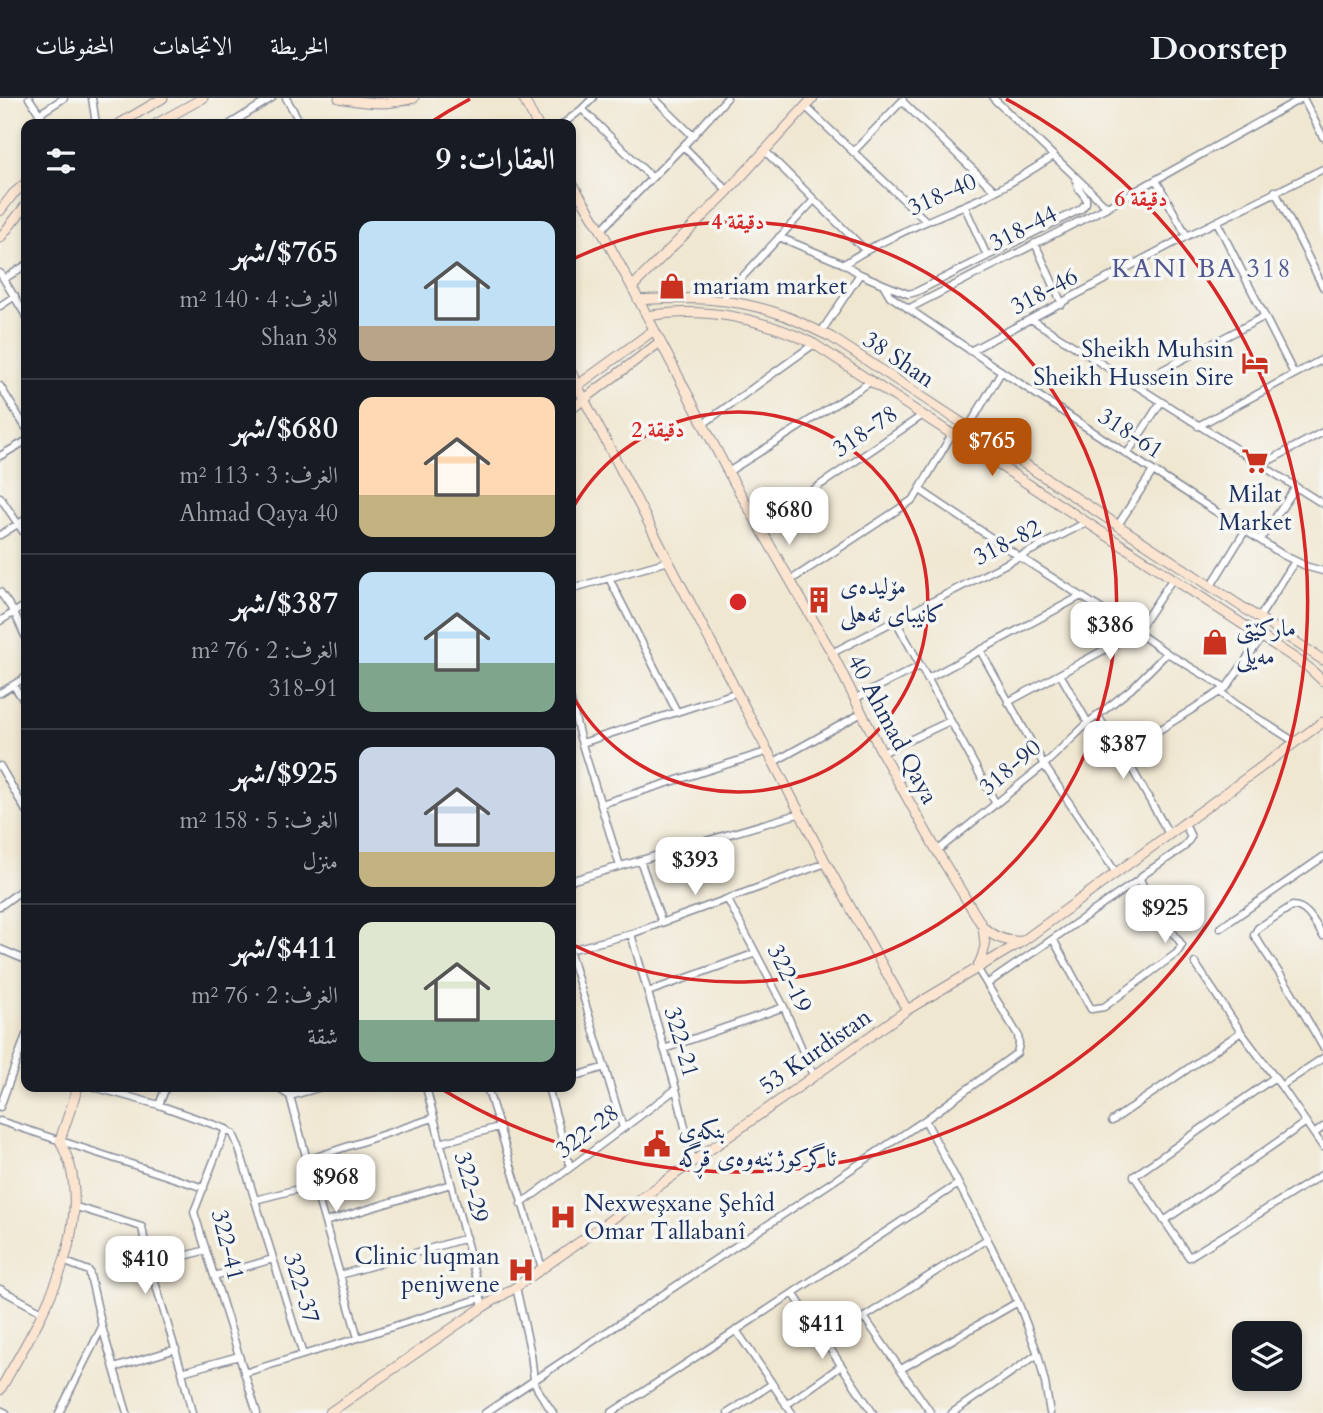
<!DOCTYPE html>
<html lang="ar">
<meta charset="utf-8">
<style>
body{margin:0;font-family:Cardo,Amiri,serif;background:#242831;color:#f1f3f6;direction:rtl;height:100vh;display:flex;flex-direction:column;font-size:26px;white-space:nowrap}
*{box-sizing:border-box;margin:0}
p{font-size:23px;color:#9ea1a6}
.icon{flex:none;width:38px;height:38px;fill:none;stroke:currentColor;stroke-width:2;stroke-linecap:round;stroke-linejoin:round}
.map{position:relative;flex:1;overflow:hidden;direction:ltr}
.drawer{position:absolute;left:21px;top:21px;width:555px;height:973px;display:flex;flex-direction:column;background:#171b24;border-radius:14px;box-shadow:0 4px 10px #0003;direction:rtl}
.drawer>*{flex:none}
.tools{position:absolute;left:1232px;top:1223px;display:grid;gap:14px}
.tools a{display:grid;place-items:center;width:70px;height:70px;border-radius:14px;background:#171b24;box-shadow:0 4px 10px #0003;font-size:35px}
.price{position:absolute;translate:-50% -60px;padding:0 16px;border-radius:14px;background:#fff;color:#222;font-size:23px;line-height:46px;filter:drop-shadow(0 2px 4px #0008)}
.price::after{content:'';position:absolute;left:50%;top:42px;width:21px;height:16px;margin-left:-10px;background:inherit;clip-path:polygon(0 0,100% 0,50% 100%)}
.price.on{background:#b45309;color:#fff}
ul{padding:0;list-style:none}
li{display:flex;align-items:center;gap:21px;height:175px;padding:0 21px}
li+li{border-top:2px solid #363941}
li span{display:grid;place-items:center;flex:none;width:196px;height:140px;border-radius:14px;color:#555}
li>.icon{margin-inline-start:auto}
span .icon{width:84px;height:84px;fill:#fffc;stroke-width:1}
li b{font-size:30px}
h2{display:flex;justify-content:space-between;align-items:center;height:84px;padding:0 21px;font-size:30px}
header{display:flex;align-items:center;gap:42px;box-sizing:border-box;height:98px;padding:0 35px;background:#171b24;border-bottom:2px solid #363941}
header strong{font-size:33px}
nav{display:flex;gap:38px;margin-inline-start:auto;font-size:24px}
.map>svg:first-child{display:block}
.lines{fill:none;stroke-linecap:round;stroke-linejoin:round}
.street-casing{stroke:#868b98;stroke-width:9}
.secondary-casing{stroke:#868b98;stroke-width:11}
.street{stroke:#fff;stroke-width:6}
.secondary{stroke:#fce5d0;stroke-width:9}
.ring{fill:none;stroke:#d62828;stroke-width:3.5}
.labels{text-anchor:middle;stroke-width:7;stroke-linejoin:round;paint-order:stroke}
.street-label{font-size:24px;fill:#1b2f5e;stroke:#f6f6f2}
.poi-label{font-size:24px;fill:#1b2f5e;stroke:#f6f6f2;text-anchor:start}
.neighbourhood-label{font-size:26px;letter-spacing:2px;fill:#50588f;stroke:#f6f6f2}
.centre{fill:#d62828;stroke:#f6f6f2;stroke-width:3.5}
.ring-label{font-size:21px;text-anchor:middle;font-weight:bold;fill:#d62828;stroke:#f6f6f2;stroke-width:7;stroke-linejoin:round;paint-order:stroke}
</style>
<header>
<strong>Doorstep</strong>
<nav><a>الخريطة</a><a>الاتجاهات</a><a>المحفوظات</a></nav>
</header>
<div class="map">
<svg width="1323" height="1315" viewBox="0 0 1323 1315">
<rect width="100%" height="100%" fill="#f6f6f2"/>
<filter id="ink" filterUnits="userSpaceOnUse"><feTurbulence type="fractalNoise" baseFrequency=".0143" numOctaves="2"/><feDisplacementMap in="SourceGraphic" scale="14" xChannelSelector="R" yChannelSelector="G"/><feConvolveMatrix kernelMatrix="1 2 1 2 8 2 1 2 1" color-interpolation-filters="sRGB"/></filter>
<filter id="wash" filterUnits="userSpaceOnUse"><feTurbulence type="fractalNoise" baseFrequency=".00686" numOctaves="4" result="noise"/><feDisplacementMap in="SourceGraphic" scale="28" xChannelSelector="R" yChannelSelector="G"/><feGaussianBlur stdDeviation="1.57" result="paint"/><feColorMatrix in="noise" values="0 0 0 0 0 0 0 0 0 0 0 0 0 0 0 0 0 1.4 0 .05"/><feComposite in="paint" operator="in"/></filter>
<g filter="url(#wash)">
<rect width="100%" height="100%" fill="#f0e7d1"/>
</g>
<g filter="url(#ink)">
<g class="lines">
<g class="street-casing">
<path id="street" d="M29 0 46 26
M92 0 96 26
M286 0 301 26
M654 0 693 38
M993 0 1107 109
M1303 0 1323 39
M902 3 995 93
M805 8 926 123
M582 11 652 80
M39 16 64 0
M230 26 272 0
M563 26 582 11 593 0
M683 48 728 93
M764 52 865 152
M853 54 903 2
M1156 82 1187 138
M1275 93 1323 189
M964 107 987 158
M1217 124 1294 276
M601 132 688 43 727 0
M779 139 844 166 860 176 883 186 890 198C1020 287 1151 372 1283 457L1308 469 1323 473
M1035 145 1062 206
M844 166C887 138 933 121 979 101 1005 90 1029 73 1054 58
M0 175 26 218
M4 181 26 167
M883 186 908 196 916 194 1081 111 1086 105V100L1079 91 1075 78
M721 202 814 102
M0 208 15 198
M908 211 1107 109 1302 0
M1031 221 1323 406
M821 234 860 176
M970 253 1187 138 1323 71
M1134 287 1265 218
M0 288 26 330
M703 326 814 246
M1198 328 1323 261
M968 330 1001 274
M1127 356 1161 304
M0 358 26 343
M1261 367 1323 334
M728 374 872 283
M920 392 1020 459 1137 534 1167 555 1226 590 1262 539
M0 399 26 438
M1118 427 1153 373
M760 428 923 317
M0 437 26 421
M1260 442 1296 389
M609 480 677 614
M791 482 914 401 952 336
M1211 488 1245 433
M570 491 669 463
M0 494 14 514 26 540
M1259 520 1295 463
M0 523 26 507
M896 523 996 706
M980 552 1044 667 1116 775
M832 555 1087 424
M1060 576 1088 625
M927 581 1081 498
M13 587 26 605
M1220 594 1237 607 1295 644
M0 595 26 579
M570 599 580 640 620 768
M854 601 920 568
M1008 604 1137 534 1173 480
M1097 617 1123 655 1169 736
M582 645 738 594
M882 655 950 623
M1123 655 1226 590
M774 664 862 615
M0 668 26 713
M601 706 769 653
M937 753 1044 667 1088 625 1131 591 1167 555
M640 762 662 825
M570 783 801 715
M728 802 784 909 813 977
M0 808 26 789
M1220 830 1323 759
M631 836 676 991 693 1063
M1323 838C1315 826 1308 808 1292 808L1258 830 1254 837 1291 893 1323 949
M1053 841 1091 911 1104 909 1177 855 1182 847 1148 799 1140 781 1143 777 1184 749 1191 739 1184 724
M0 851 26 862
M570 852 631 836 826 765
M570 855 623 1030
M1195 865 1241 934 1281 988 1323 1049
M987 886 1140 781
M648 894 756 855
M664 951 784 909
M1275 979 1134 1078 1189 1159 1323 1076
M570 980 605 969
M1281 988 1323 960
M94 989 159 1007 226 1031 233 1036 238 1047 303 1257
M276 989 290 998
M426 989 481 1200
M487 989 542 1170
M548 989 570 1069
M290 998 307 1062 358 1240
M290 998 321 989
M159 1007 166 989
M0 1009 26 937
M925 1022 991 1148 1018 1204 1038 1256 1045 1285 1050 1315
M0 1023 204 1090
M1112 1023 1241 934
M226 1031 194 1114 257 1315
M1314 1036 1323 1029
M440 1045 499 1029
M307 1062 433 1020
M255 1102 314 1087
M521 1106 676 991
M73 1108 142 1129 148 1161 182 1274 192 1315
M1164 1123 1306 1024
M325 1124 451 1086
M63 1163 89 1173 102 1229 127 1315
M150 1168 206 1152
M340 1177 466 1140
M214 1178 273 1161
M516 1189 531 1256 534 1282 538 1292 553 1315
M0 1191 42 1214
M793 1195 873 1315
M864 1219 931 1315
M736 1232 792 1315
M825 1244 987 1141
M114 1270 176 1251
M901 1271 1018 1204
M182 1274 239 1258
M244 1275 358 1240 481 1200 483 1209
M786 1307 841 1268
M0 1312 6 1315
M59 1315 102 1229
M485 1315 925 1022 1017 955 1019 946 1018 937 977 870
M611 1315 958 1086
M728 1315 772 1286
M952 1315 1038 1256"/>
</g>
<g class="secondary-casing">
<path id="secondary" d="M339 0C367 5 387 8 414 0
M523 0 537 26
M119 26 163 0
M156 26 203 0
M570 82 601 132 632 189 728 374 832 555 882 655 937 753 983 829 985 848 982 859 978 868
M0 113 13 96 26 85
M0 140 26 107
M632 189 728 93 813 0
M638 202C686 199 731 199 777 215 796 221 813 231 831 239L1323 562
M647 218C704 208 762 220 814 246L1308 569 1323 583
M570 272 585 303 826 765 907 912
M570 293 654 232
M570 312 660 244
M983 829C994 840 1007 844 1022 843
M0 1292C37 1226 90 1145 70 1067 67 1058 63 1050 60 1042L78 989
M329 1315 483 1209 516 1189 907 912 1023 843 1323 624"/>
</g>
<use href="#street" class="street"/>
<use href="#secondary" class="secondary"/>
</g>
</g>
<g class="ring">
<path d="M571 413A190 190 0 1 1 571 595"/>
<path d="M571 162A380 380 0 1 1 571 846"/>
<path d="M428 26A570 570 0 0 1 470 1M1006 1A570 570 0 1 1 440 990"/>
</g>
<defs>
<g id="shop-bare" transform="scale(2.1)"><path d="M-5-2.5h2.3a2.7 3.5 0 0 1 5.4 0H5L5.5 6h-11ZM-1.5-2.5h3a1.5 2.3 0 0 0-3 0Z" fill="#c8321e" stroke="#f6f6f2" stroke-width="2.5" paint-order="stroke"/></g>
<g id="hotel-bare" transform="scale(2.1)"><path d="M-6-4.5h1.5V1H6V5H4.5V3h-9V5H-6ZM-4 0a1.8 1.8 0 1 1 3.6 0ZM.5 0V-2.5h3Q6-2.5 6 0Z" fill="#c8321e" stroke="#f6f6f2" stroke-width="2.5" paint-order="stroke"/></g>
<g id="supermarket-bare" transform="scale(2.1)"><path d="M-6-5.5h2.5l.6 2H6L4.5 2H-2.5L-4.4-4H-6ZM-1.5 3.2a1.3 1.3 0 1 0 .1 0ZM3 3.2a1.3 1.3 0 1 0 .1 0Z" fill="#c8321e" stroke="#f6f6f2" stroke-width="2.5" paint-order="stroke"/></g>
<g id="building-bare" transform="scale(2.1)"><path d="M-4-6H4V6H1V3H-1V6H-4ZM-2.5-4.3h1.7v1.8h-1.7ZM.8-4.3h1.7v1.8H.8ZM-2.5-1h1.7V.8h-1.7ZM.8-1h1.7V.8H.8Z" fill="#c8321e" stroke="#f6f6f2" stroke-width="2.5" paint-order="stroke"/></g>
<g id="civic-bare" transform="scale(2.1)"><path d="M-.6-6.5H3V-4.5H.6V-3L4-1V1h2V6H-6V1h2V-1L-.6-3ZM-1.2 2.5V6h2.4V2.5Z" fill="#c8321e" stroke="#f6f6f2" stroke-width="2.5" paint-order="stroke"/></g>
<g id="hospital-bare" transform="scale(2.1)"><path d="M-5-5h3v3.5h4V-5h3V5h-3V1.5h-4V5h-3Z" fill="#c8321e" stroke="#f6f6f2" stroke-width="2.5" paint-order="stroke"/></g>
</defs>
<g fill-rule="evenodd">
<use href="#shop-bare" x="672" y="188"/>
<use href="#hotel-bare" x="1255" y="265"/>
<use href="#supermarket-bare" x="1255" y="363"/>
<use href="#building-bare" x="819" y="502"/>
<use href="#shop-bare" x="1215" y="544"/>
<use href="#civic-bare" x="657" y="1046"/>
<use href="#hospital-bare" x="563" y="1119"/>
<use href="#hospital-bare" x="521" y="1172"/>
</g>
<g class="labels">
<g class="street-label">
<text transform="translate(942 96) rotate(-24)" y="8">318-40</text>
<text transform="translate(1023 130) rotate(-27)" y="8">318-44</text>
<text transform="translate(1044 193) rotate(-28)" y="8">318-46</text>
<text transform="translate(899 261) rotate(34)" y="8">38 Shan</text>
<text transform="translate(865 333) rotate(-34)" y="8">318-78</text>
<text transform="translate(1131 335) rotate(33)" y="8">318-61</text>
<text transform="translate(1007 444) rotate(-27)" y="8">318-82</text>
<text transform="translate(893 631) rotate(62)" y="8">40 Ahmad Qaya</text>
<text transform="translate(1010 669) rotate(-40)" y="8">318-90</text>
<text transform="translate(790 880) rotate(64)" y="8">322-19</text>
<text transform="translate(682 944) rotate(74)" y="8">322-21</text>
<text transform="translate(815 953) rotate(-35)" y="8">53 Kurdistan</text>
<text transform="translate(587 1033) rotate(-37)" y="8">322-28</text>
<text transform="translate(472 1089) rotate(74)" y="8">322-29</text>
<text transform="translate(228 1147) rotate(76)" y="8">322-41</text>
<text transform="translate(302 1190) rotate(73)" y="8">322-37</text>
</g>
<g class="poi-label">
<text x="693" y="196">mariam market</text>
<text x="1234" y="259" text-anchor="end">Sheikh Muhsin<tspan x="1234" dy="28">Sheikh Hussein Sire</tspan></text>
<text x="1255" y="404" text-anchor="middle">Milat<tspan x="1255" dy="28">Market</tspan></text>
<text x="840" y="496">مۆلیدەی<tspan x="840" dy="28">کانیبای ئەهلی</tspan></text>
<text x="1236" y="538">مارکێتی<tspan x="1236" dy="28">مەیلی</tspan></text>
<text x="678" y="1040">بنکەی<tspan x="678" dy="28">ئاگرکوژێنەوەی قڕگە</tspan></text>
<text x="584" y="1113">Nexweşxane Şehîd<tspan x="584" dy="28">Omar Tallabanî</tspan></text>
<text x="500" y="1166" text-anchor="end">Clinic luqman<tspan x="500" dy="28">penjwene</tspan></text>
</g>
<g class="neighbourhood-label">
<text x="1202" y="179">KANI BA 318</text>
</g>
</g>
<circle cx="738" cy="504" r="10" class="centre"/>
<g class="ring-label">
<text x="1141" y="108">6 دقيقة</text>
<text x="738" y="131">4 دقيقة</text>
<text x="658" y="339">2 دقيقة</text>
</g>
</svg>
<div class="tools">
<a><svg class="icon" aria-label="layers" viewBox="0 0 24 24"><path d="M12 4l9 5-9 5-9-5zM3 14l9 5 9-5"/></svg></a>
</div>
<b class="price on" style="left:992px;top:380px">$765</b>
<b class="price" style="left:789px;top:449px">$680</b>
<b class="price" style="left:1110px;top:564px">$386</b>
<b class="price" style="left:1123px;top:683px">$387</b>
<b class="price" style="left:695px;top:799px">$393</b>
<b class="price" style="left:1165px;top:847px">$925</b>
<b class="price" style="left:336px;top:1116px">$968</b>
<b class="price" style="left:145px;top:1198px">$410</b>
<b class="price" style="left:822px;top:1263px">$411</b>
<section class="drawer">
<h2>العقارات: 9<svg class="icon" aria-label="filters" viewBox="0 0 24 24"><path d="M4 7h16M4 17h16"/><circle cx="9" cy="7" r="2"/><circle cx="15" cy="17" r="2"/></svg></h2>
<ul>
<li><span style="background:linear-gradient(#bfe0f5 75%,#b9a48a 0)"><svg class="icon" aria-label="home" viewBox="0 0 24 24"><path d="M3 11l9-7 9 7M6 9v11h12V9"/></svg></span><div><b>$765/شهر</b><p>الغرف: 4 · 140 m²</p><p>38 Shan</p></div></li>
<li><span style="background:linear-gradient(#ffd9b3 70%,#c2b280 0)"><svg class="icon" aria-label="home" viewBox="0 0 24 24"><path d="M3 11l9-7 9 7M6 9v11h12V9"/></svg></span><div><b>$680/شهر</b><p>الغرف: 3 · 113 m²</p><p>40 Ahmad Qaya</p></div></li>
<li><span style="background:linear-gradient(#bfe0f5 65%,#7fa58c 0)"><svg class="icon" aria-label="home" viewBox="0 0 24 24"><path d="M3 11l9-7 9 7M6 9v11h12V9"/></svg></span><div><b>$387/شهر</b><p>الغرف: 2 · 76 m²</p><p>318-91</p></div></li>
<li><span style="background:linear-gradient(#c9d6e8 75%,#c2b280 0)"><svg class="icon" aria-label="home" viewBox="0 0 24 24"><path d="M3 11l9-7 9 7M6 9v11h12V9"/></svg></span><div><b>$925/شهر</b><p>الغرف: 5 · 158 m²</p><p>منزل</p></div></li>
<li><span style="background:linear-gradient(#dfe7d0 70%,#7fa58c 0)"><svg class="icon" aria-label="home" viewBox="0 0 24 24"><path d="M3 11l9-7 9 7M6 9v11h12V9"/></svg></span><div><b>$411/شهر</b><p>الغرف: 2 · 76 m²</p><p>شقة</p></div></li>
</ul>
</section>
</div>
